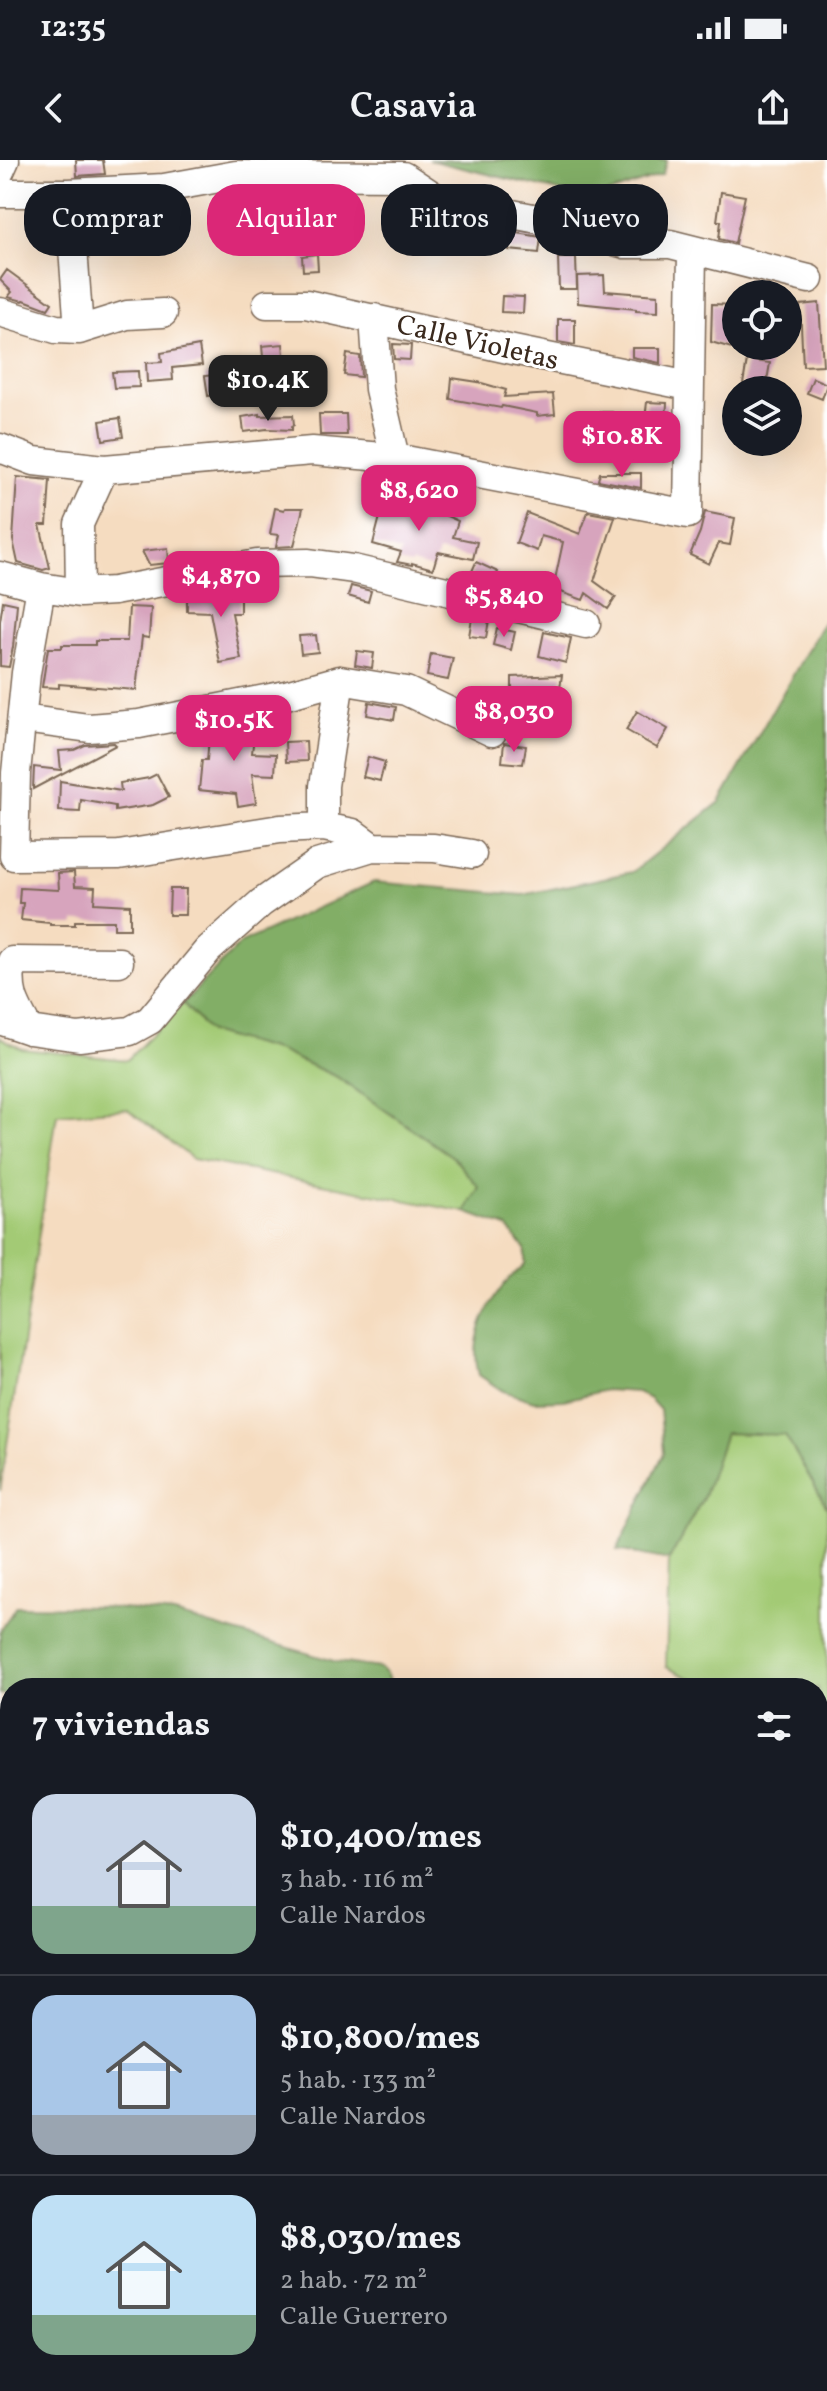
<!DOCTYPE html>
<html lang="es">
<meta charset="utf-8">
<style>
body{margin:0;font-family:Vollkorn,serif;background:#20242c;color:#f1f3f6;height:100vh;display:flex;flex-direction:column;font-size:30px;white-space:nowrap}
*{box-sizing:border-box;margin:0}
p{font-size:26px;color:#9ea1a6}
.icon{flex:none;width:44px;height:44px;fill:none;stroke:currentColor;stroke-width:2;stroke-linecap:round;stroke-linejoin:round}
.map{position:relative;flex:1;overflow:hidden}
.panel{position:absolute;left:0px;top:1518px;width:828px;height:714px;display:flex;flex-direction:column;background:#171b24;border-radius:32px 32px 0 0;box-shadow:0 8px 32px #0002}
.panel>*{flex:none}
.guide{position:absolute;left:24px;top:24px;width:780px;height:72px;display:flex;gap:16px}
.tools{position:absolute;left:722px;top:120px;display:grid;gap:16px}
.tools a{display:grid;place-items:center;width:80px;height:80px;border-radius:50%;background:#171b24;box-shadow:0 8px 32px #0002;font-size:40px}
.price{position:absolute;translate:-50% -68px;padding:0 18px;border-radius:16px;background:#db2777;color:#fff;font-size:26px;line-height:52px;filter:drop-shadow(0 2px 4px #0008)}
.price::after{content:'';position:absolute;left:50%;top:48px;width:24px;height:18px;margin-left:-12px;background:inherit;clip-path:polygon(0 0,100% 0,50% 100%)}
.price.on{background:#222;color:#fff}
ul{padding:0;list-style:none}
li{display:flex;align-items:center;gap:24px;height:200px;padding:0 32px}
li+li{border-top:2px solid #363941}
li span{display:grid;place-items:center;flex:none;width:224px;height:160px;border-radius:24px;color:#555}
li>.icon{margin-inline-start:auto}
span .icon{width:96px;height:96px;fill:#fffc;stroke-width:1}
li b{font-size:34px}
h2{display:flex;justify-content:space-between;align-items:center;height:96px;padding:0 32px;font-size:34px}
.tag{padding:0 28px;border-radius:32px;background:#171b24;box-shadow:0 8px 32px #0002;font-size:28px;line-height:72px}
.tag.on{background:#db2777;color:#fff}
.status{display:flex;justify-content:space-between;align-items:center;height:56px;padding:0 40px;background:#171b24;direction:ltr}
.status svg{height:22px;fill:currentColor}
header{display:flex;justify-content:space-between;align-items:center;height:104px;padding:0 32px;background:#171b24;font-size:36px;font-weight:600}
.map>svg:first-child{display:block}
.green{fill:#a3ca75;stroke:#6f7a4a;stroke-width:2}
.forest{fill:#82ae66;stroke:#5e6c42;stroke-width:2}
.building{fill:#d7a4bd}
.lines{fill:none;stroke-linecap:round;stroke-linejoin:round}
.minor-casing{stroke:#7c6857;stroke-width:31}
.minor{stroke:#fff;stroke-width:28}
.labels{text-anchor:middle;stroke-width:6;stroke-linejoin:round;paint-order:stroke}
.street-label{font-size:28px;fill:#3b2a1e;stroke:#fff}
</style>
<div class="status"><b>12:35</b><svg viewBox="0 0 49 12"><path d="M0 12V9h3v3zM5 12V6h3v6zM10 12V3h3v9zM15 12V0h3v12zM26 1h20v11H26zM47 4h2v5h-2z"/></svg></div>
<header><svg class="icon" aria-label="back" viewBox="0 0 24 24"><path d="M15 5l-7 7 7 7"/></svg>Casavia<svg class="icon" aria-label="share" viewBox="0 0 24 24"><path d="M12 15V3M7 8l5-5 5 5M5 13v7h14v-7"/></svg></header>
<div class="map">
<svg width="827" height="2231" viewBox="0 0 827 2231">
<rect width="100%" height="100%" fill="#fff"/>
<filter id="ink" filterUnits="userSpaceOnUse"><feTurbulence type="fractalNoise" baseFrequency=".0125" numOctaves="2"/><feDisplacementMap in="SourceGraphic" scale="16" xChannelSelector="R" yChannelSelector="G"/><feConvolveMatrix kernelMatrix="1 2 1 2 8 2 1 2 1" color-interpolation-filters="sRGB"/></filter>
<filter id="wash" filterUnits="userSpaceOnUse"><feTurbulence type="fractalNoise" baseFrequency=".006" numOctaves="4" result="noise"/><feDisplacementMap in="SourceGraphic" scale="32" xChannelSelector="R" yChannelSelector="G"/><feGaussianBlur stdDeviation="1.8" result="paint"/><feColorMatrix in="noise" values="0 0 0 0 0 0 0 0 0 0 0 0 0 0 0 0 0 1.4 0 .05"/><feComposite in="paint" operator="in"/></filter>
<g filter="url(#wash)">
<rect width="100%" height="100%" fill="#f5dcc0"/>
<path class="green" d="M183 843 209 872 279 891 337 917 453 997 480 1028 465 1052 193 999 127 949 57 954 0 1331V877L22 889 127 900Z
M725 1273 785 1274 827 1347V1582L818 1578V1528H711L666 1507 669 1400 704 1336Z"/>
<path class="forest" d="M429 0H667L662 15 592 39Z
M827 456V1347L785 1275 725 1273 704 1336 669 1400 617 1390 664 1293 660 1250 650 1239 637 1232 606 1230 564 1240 534 1241 503 1231 479 1215C470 1184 483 1152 503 1126 509 1118 518 1111 525 1104V1089L507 1067 465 1052 479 1027 453 997 337 917 279 891 209 872 183 843 241 783 374 722 523 735 632 712 720 642Z
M16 1446 102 1447 174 1454 337 1502 380 1508 387 1515 391 1528H10V1536L0 1534V1472Z"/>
<g id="blocks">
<path class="building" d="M76 0H103L105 14 77 16Z
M721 32 745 36 735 83 719 79 721 61H717Z
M283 52 288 77 259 83 253 58Z
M511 72 541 77 539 93 509 90Z
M317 94 318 110 303 111 302 96Z
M558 98H576L577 129H559Z
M7 110 52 143 48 149 24 140 23 141 8 137 12 132 0 120Z
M604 115 605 131 658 135V152L636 151V149L578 143 577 116Z
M502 136 524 137 523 153 501 152Z
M819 143 823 205 803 206 800 145Z
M712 144 736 145 735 189 711 182Z
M558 159H575V185L558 182Z
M283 184 286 217 265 219 262 186Z
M393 184 411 185 410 200 394 199Z
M199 186 202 205 172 208 173 220 147 222 146 203 162 202 161 193Z
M632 188H660V203L632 197Z
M347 194 360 196 361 217 344 215Z
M747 200 770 203 766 227 743 224Z
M138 211 139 227 114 228 112 212Z
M221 214 223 233 208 236 205 216Z
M452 218 478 222 506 230 504 237 553 234 555 254 537 256V253L502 246 501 248 450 239Z
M813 218 827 224 822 239 807 233Z
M647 242 667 243 666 260 645 259Z
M590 252H612V255L637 257 635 278 615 276V272H590Z
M260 254V256L293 255 294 265 292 266V270L267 269 244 272 242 257Z
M319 254H346L347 275H320Z
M120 258 123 277 103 280 100 261Z
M600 313H641V328L598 320Z
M17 317 50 320 47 365H40L50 408 43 410 18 403 13 380Z
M391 333 407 338 458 361 453 377 477 382 473 399 438 392 433 409 412 403V405L397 402 401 392 373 384 383 345 387 346Z
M275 348 284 350 285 348H303L294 386 276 387 279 375 270 374Z
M588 352 615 357 594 421 616 437 608 449 586 433 583 440 553 429 563 382 541 376 537 391 516 383 527 353 580 374Z
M705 352 735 358 730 385 719 383 709 404 690 395 700 372Z
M168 388 169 403 149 405 142 391Z
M476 402 498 412 493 425 470 416Z
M351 426 371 431 368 442 348 436Z
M216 429H240V453H232L241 499 220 503 210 452 187 451V435L216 433Z
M3 441 17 444 13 487 9 507 0 506V461Z
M129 447 151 448 149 478 142 477 136 530 59 524V528L42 527 48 488H62V485H95V481H127Z
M472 458 489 460 486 478 469 476Z
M497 468 515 472 511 490 493 485Z
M544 472 571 478 566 503 539 496Z
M316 475 318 492 301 494 299 476Z
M357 491 374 493 372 508 355 505Z
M431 494 453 498 448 520 427 516Z
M562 515 559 535 530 532V542H512V517Z
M369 542 396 547 394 560 367 555Z
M637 551 668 569 657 588 626 570Z
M226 564 255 567 252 593 276 594 275 615 252 614 256 643 238 646 236 634 199 630 202 600H207L210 567Z
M306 581 307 601 286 602 285 582Z
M114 583 116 585 33 629 34 607 61 610 59 591 74 590 85 585Z
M504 583 526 586 523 604 502 602Z
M368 597 385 602 380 621 363 617Z
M157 614 169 637 153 645 115 651V646L81 640 80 652 59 651 60 621 121 631 120 623 149 618Z
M74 712 75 726 95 727 94 743 130 745V769H114V761H75V765H50V763L21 760 23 743H19L20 728 59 730 58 713Z
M170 729H186L185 755H169Z"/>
</g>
</g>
<g filter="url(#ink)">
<use href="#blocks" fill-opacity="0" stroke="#7c6857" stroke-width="2"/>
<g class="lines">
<g class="minor-casing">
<path id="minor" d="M0 11 5 0
M0 33H69L164 28 236 15 403 16 439 40 538 59 625 84H670L809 119
M69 33 79 170
M267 144H306L513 190 689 226
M0 152 56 169 79 170 127 155 163 153
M374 158 379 229 395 298
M0 288 34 301 104 309 312 291 395 298 688 354 692 91
M0 416 41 427 80 433 114 431 257 404 309 403 353 409 586 464
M41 427 26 513 16 613 14 696 119 695 280 669 324 667 353 673 372 687
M80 433 79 364 104 309
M23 559 89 568 139 564 286 535 340 520 406 531 492 572
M324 667V626L340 520
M0 860 29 870 79 877 130 871 150 860 208 790 261 743 317 704 372 687 434 688 472 694
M29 870C14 844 7 832 12 801L119 802
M67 2231 69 2222
M233 2231 241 2222"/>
</g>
<use href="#minor" class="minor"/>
</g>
</g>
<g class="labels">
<g class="street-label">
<text transform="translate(478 181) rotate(13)" y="10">Calle Violetas</text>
</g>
</g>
</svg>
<div class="tools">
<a><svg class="icon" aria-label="locate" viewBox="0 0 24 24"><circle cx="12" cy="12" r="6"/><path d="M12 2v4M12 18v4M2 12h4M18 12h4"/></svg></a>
<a><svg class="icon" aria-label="layers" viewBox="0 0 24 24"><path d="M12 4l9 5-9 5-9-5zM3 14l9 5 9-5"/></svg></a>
</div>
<b class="price on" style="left:268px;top:263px">$10.4K</b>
<b class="price" style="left:622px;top:319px">$10.8K</b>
<b class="price" style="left:419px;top:373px">$8,620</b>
<b class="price" style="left:221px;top:459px">$4,870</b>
<b class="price" style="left:504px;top:479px">$5,840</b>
<b class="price" style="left:514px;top:594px">$8,030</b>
<b class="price" style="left:234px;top:603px">$10.5K</b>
<div class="guide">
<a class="tag">Comprar</a>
<a class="tag on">Alquilar</a>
<a class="tag">Filtros</a>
<a class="tag">Nuevo</a>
</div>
<section class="panel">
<h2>7 viviendas<svg class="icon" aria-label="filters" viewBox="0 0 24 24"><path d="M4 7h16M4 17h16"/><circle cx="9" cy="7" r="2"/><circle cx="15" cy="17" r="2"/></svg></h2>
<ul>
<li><span style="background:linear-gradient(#c9d6e8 70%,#7fa58c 0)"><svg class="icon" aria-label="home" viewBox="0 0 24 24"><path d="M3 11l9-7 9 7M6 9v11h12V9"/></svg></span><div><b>$10,400/mes</b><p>3 hab. · 116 m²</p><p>Calle Nardos</p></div></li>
<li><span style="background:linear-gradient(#a9c7e8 75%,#9aa5b1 0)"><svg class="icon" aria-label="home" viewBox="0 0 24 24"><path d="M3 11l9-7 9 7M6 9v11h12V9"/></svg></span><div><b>$10,800/mes</b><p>5 hab. · 133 m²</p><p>Calle Nardos</p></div></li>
<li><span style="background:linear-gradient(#bfe0f5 75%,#7fa58c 0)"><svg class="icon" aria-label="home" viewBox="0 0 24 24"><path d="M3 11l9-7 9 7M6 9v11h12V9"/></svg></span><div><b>$8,030/mes</b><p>2 hab. · 72 m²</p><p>Calle Guerrero</p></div></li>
</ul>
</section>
</div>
